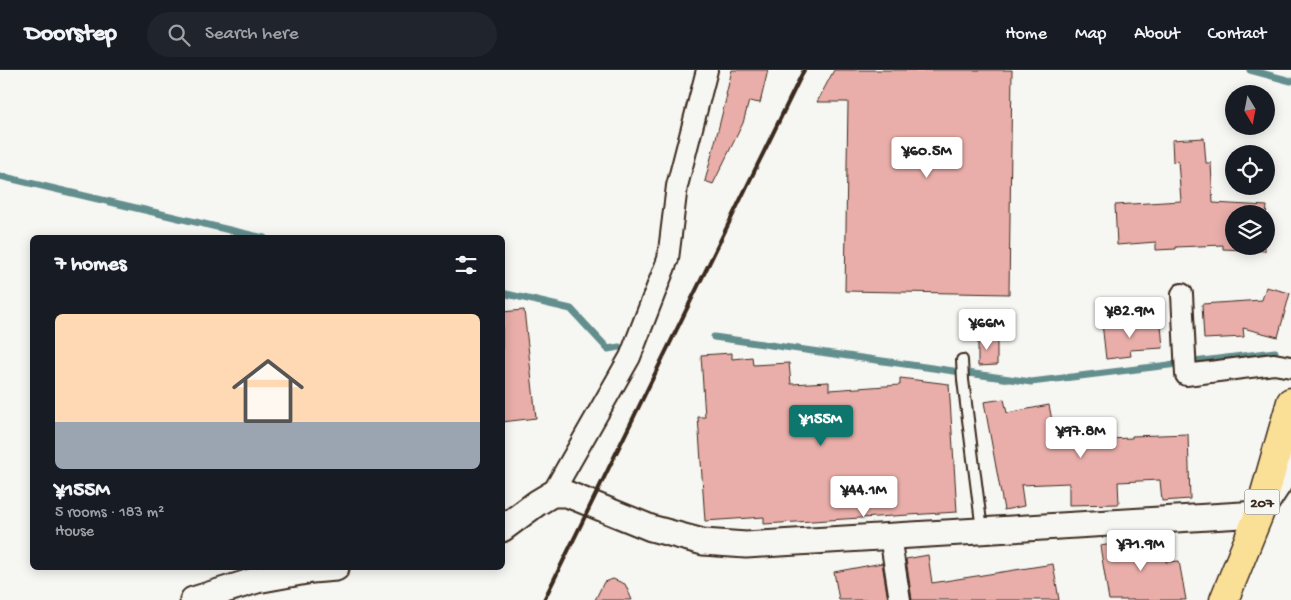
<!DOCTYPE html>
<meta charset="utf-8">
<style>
body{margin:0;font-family:"Gochi Hand",sans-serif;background:#20242c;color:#f1f3f6;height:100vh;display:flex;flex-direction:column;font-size:19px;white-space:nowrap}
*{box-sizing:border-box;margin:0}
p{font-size:16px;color:#9ea1a6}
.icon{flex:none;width:28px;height:28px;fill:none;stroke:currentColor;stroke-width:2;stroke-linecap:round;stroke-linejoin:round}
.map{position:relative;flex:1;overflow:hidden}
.side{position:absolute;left:30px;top:165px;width:475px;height:335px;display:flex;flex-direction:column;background:#171b24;border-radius:8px;box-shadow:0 2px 12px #0003}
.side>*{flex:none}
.needle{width:32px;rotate:170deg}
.buttons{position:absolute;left:1225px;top:15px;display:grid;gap:10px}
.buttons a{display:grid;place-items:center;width:50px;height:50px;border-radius:50%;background:#171b24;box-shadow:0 2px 12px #0003;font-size:25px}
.price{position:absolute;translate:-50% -42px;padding:0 11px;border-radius:5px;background:#fff;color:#222;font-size:16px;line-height:32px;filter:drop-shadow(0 1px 2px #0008)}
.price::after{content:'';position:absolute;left:50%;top:30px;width:15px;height:11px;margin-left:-8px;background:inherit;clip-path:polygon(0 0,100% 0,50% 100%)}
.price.active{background:#0f766e;color:#fff}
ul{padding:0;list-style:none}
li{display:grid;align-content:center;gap:10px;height:265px;padding:0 25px}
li+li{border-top:1px solid #363941}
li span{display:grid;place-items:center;height:155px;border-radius:8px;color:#555}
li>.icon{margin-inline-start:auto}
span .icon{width:90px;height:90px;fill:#fffc;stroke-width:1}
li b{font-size:21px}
h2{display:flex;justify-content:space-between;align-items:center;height:60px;padding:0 25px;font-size:21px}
header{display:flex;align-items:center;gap:30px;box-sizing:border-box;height:70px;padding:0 25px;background:#171b24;border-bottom:1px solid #363941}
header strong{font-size:24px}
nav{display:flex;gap:28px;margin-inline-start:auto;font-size:18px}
.search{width:350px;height:45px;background:#20242c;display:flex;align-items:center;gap:12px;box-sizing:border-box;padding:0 18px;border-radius:28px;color:#9ea1a6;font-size:19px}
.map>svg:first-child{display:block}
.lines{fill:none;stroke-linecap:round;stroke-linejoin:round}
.stream{stroke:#648e8e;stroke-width:7}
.building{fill:#e9aea9;stroke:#3b2a1e}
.service-casing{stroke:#3b2a1e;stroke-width:14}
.minor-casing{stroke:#3b2a1e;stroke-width:24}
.tertiary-casing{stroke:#3b2a1e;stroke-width:29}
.trunk-casing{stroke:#3b2a1e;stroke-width:31}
.service{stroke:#f6f6f2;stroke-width:10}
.minor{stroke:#f6f6f2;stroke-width:20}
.tertiary{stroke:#f6f6f2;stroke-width:25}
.trunk{stroke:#fadf96;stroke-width:28}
.rail{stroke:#3b2a1e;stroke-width:4}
.labels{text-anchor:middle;stroke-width:5;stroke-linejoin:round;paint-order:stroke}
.shield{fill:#f6f6f2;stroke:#73675e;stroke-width:1}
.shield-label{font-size:15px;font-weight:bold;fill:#3b2a1e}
</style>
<header>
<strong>Doorstep</strong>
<div class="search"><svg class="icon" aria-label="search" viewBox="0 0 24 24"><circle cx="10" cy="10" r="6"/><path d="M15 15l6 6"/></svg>Search here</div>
<nav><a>Home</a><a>Map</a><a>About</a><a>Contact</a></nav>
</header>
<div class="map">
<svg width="1291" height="530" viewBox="0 0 1291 530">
<rect width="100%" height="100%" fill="#f6f6f2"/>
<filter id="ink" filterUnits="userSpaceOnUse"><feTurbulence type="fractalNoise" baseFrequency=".02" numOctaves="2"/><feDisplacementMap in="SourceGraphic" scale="10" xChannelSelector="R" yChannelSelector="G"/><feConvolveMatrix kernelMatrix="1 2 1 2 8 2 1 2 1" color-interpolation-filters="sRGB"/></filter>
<g filter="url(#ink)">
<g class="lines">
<path class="stream" d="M1250 0 1291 11
M0 106 264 168
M502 223 571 239 608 279 619 277
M714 267 1031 312 1275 282"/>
</g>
<path class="building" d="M732 0H768L760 33 749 31 743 53 713 114 705 111 727 25H726Z
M834 0H1012L1009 224 845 221 848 32H817Z
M1204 68 1206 93H1211L1213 133 1267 136 1266 146V144H1234V176H1265V181L1223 179V175L1176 177V179L1156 180V172L1117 175 1115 135 1181 131 1178 91 1173 92 1172 70Z
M1266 217 1290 223 1278 267 1243 258 1244 267 1204 269 1202 234 1262 230Z
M524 240 536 348 502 352V242Z
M1127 250V257L1161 255 1163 278 1130 280 1131 286 1106 289 1102 253Z
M978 267H997V295L978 296Z
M732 283V289L752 287 753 295 789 293 791 314 829 312V320L900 315V308L949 314 957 442 764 454V447L705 451 698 347H705L701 285Z
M1004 329 1007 343 1049 335 1056 371 1132 368V366L1188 364 1190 429 1162 431 1160 410 1118 412 1119 434 1069 435V413L1021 415 1024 436 1004 440 984 332Z
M1138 470 1139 473 1162 470 1166 492 1179 491 1186 530H1109L1100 476Z
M928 485 932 513 1053 494 1059 530H912L906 489Z
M882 493 888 530H839L834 502Z
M613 509 625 514 632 530H595L604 512Z"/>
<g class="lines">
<g class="service-casing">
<path id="service" d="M962 290 963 310 982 460"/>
</g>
<g class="minor-casing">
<path id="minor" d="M1182 224 1186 305 1274 294 1291 297
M552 424 630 287 668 189 677 116 707 0
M890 466 900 530"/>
</g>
<g class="tertiary-casing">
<path id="tertiary" d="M502 459 537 433 552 424H567L651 458 703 472 746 475 1259 444 1291 395
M193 530 257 510 312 500 336 498"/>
</g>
<g class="trunk-casing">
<path id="trunk" d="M1224 530 1259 444 1291 332"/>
</g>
<use href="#service" class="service"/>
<use href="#minor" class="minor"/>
<use href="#tertiary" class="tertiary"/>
<use href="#trunk" class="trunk"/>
<path class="rail" d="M544 530 804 0"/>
</g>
</g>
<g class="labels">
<rect class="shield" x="1244.5" y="419.5" width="35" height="25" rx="4"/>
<g class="shield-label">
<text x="1262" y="437">207</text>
</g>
</g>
</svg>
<div class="buttons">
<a><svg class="needle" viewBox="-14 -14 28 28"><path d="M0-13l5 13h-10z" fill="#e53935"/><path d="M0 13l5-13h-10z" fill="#9ea1a6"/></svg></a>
<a><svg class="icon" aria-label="locate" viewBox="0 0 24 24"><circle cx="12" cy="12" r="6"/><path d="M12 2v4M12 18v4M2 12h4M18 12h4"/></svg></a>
<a><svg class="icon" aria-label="layers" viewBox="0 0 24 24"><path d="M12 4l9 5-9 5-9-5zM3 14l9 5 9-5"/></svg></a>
</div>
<b class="price" style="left:927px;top:109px">¥60.5M</b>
<b class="price" style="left:1130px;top:269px">¥82.9M</b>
<b class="price" style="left:987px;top:281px">¥66M</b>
<b class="price active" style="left:821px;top:377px">¥155M</b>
<b class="price" style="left:1081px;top:389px">¥97.8M</b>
<b class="price" style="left:864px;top:448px">¥44.1M</b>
<b class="price" style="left:1141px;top:502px">¥71.9M</b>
<section class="side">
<h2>7 homes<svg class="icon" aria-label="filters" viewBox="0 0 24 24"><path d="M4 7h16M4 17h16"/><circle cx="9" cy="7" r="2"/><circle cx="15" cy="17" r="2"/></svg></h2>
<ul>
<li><span style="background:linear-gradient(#ffd9b3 70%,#9aa5b1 0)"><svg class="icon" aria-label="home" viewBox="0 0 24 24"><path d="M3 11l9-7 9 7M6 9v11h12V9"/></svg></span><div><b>¥155M</b><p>5 rooms · 183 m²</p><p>House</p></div></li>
</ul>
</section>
</div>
